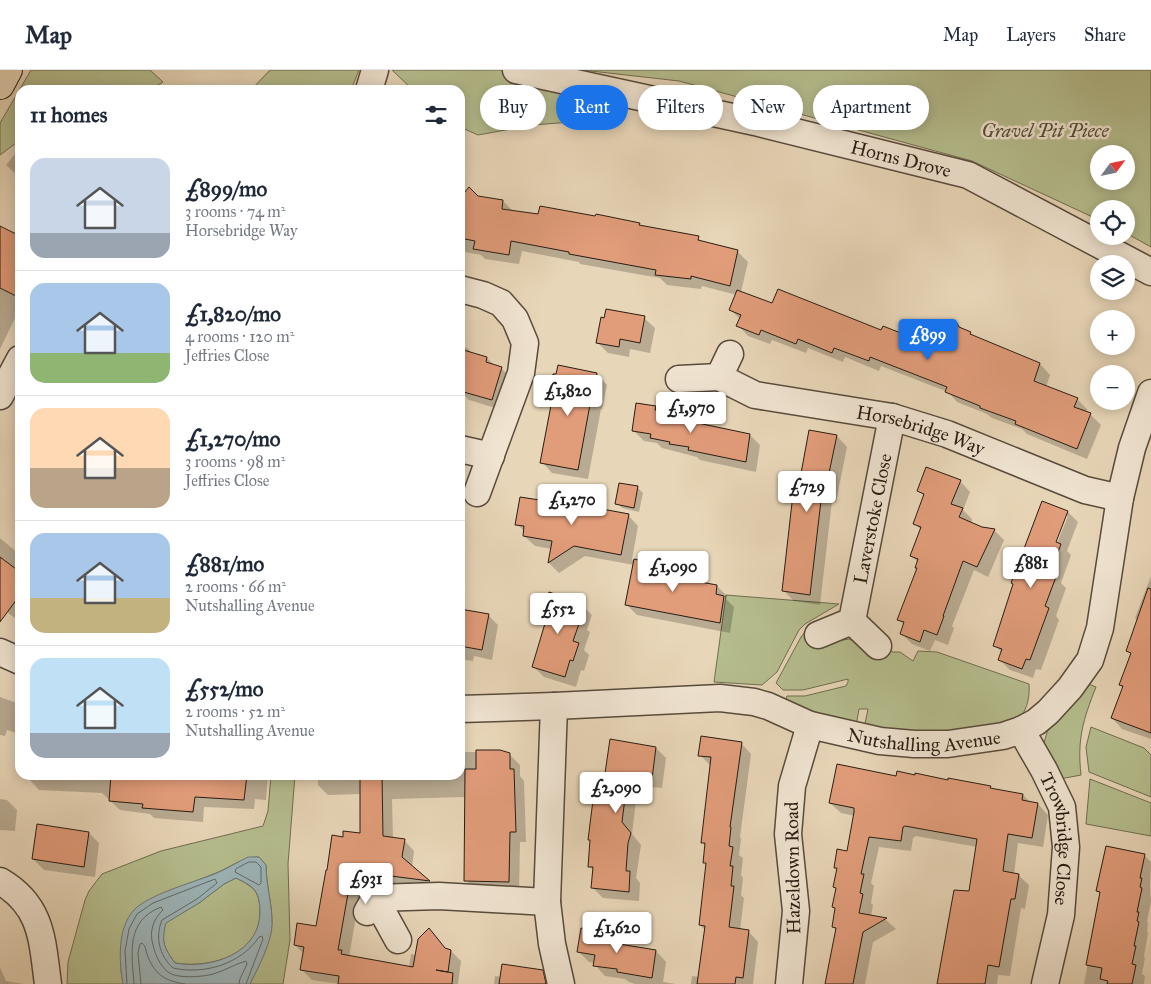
<!DOCTYPE html>
<meta charset="utf-8">
<style>
body{margin:0;font-family:"IM FELL Great Primer",serif;background:#f6f6f7;color:#1f2937;height:100vh;display:flex;flex-direction:column;font-size:19px;white-space:nowrap}
*{box-sizing:border-box;margin:0}
p{font-size:16px;color:#747a83}
.icon{flex:none;width:28px;height:28px;fill:none;stroke:currentColor;stroke-width:2;stroke-linecap:round;stroke-linejoin:round}
.map{position:relative;flex:1;overflow:hidden}
.side{position:absolute;left:15px;top:15px;width:450px;height:695px;display:flex;flex-direction:column;background:#fff;border-radius:15px;box-shadow:0 2px 12px #0003}
.side>*{flex:none}
.hud{position:absolute;left:480px;top:15px;width:475px;height:45px;display:flex;gap:10px}
.needle{width:32px;rotate:57deg}
.tools{position:absolute;left:1090px;top:75px;display:grid;gap:10px}
.tools a{display:grid;place-items:center;width:45px;height:45px;border-radius:50%;background:#fff;box-shadow:0 2px 12px #0003;font-size:25px}
.price{position:absolute;translate:-50% -42px;padding:0 11px;border-radius:5px;background:#fff;color:#222;font-size:16px;line-height:32px;filter:drop-shadow(0 1px 2px #0008)}
.price::after{content:'';position:absolute;left:50%;top:30px;width:15px;height:11px;margin-left:-8px;background:inherit;clip-path:polygon(0 0,100% 0,50% 100%)}
.price.on{background:#1a73e8;color:#fff}
ul{padding:0;list-style:none}
li{display:flex;align-items:center;gap:15px;height:125px;padding:0 15px}
li+li{border-top:1px solid #e0e1e3}
li span{display:grid;place-items:center;flex:none;width:140px;height:100px;border-radius:15px;color:#555}
li>.icon{margin-inline-start:auto}
span .icon{width:60px;height:60px;fill:#fffc;stroke-width:1}
li b{font-size:21px}
h2{display:flex;justify-content:space-between;align-items:center;height:60px;padding:0 15px;font-size:21px}
.pill{padding:0 18px;border-radius:22px;background:#fff;box-shadow:0 2px 12px #0003;font-size:18px;line-height:45px}
.pill.on{background:#1a73e8;color:#fff}
header{display:flex;align-items:center;gap:30px;box-sizing:border-box;height:70px;padding:0 25px;background:#fff;border-bottom:1px solid #e0e1e3}
header strong{font-size:24px}
nav{display:flex;gap:28px;margin-inline-start:auto;font-size:18px}
.map>svg:first-child{display:block}
.green{fill:#b6be8f;stroke:#6f6e51;fill-rule:evenodd}
.water{fill:#9db6bb;stroke:#6e7978;fill-rule:evenodd}
.shadow{fill:#0003;fill-rule:evenodd}
.lines{fill:none;stroke-linecap:round;stroke-linejoin:round}
.shore{stroke:#626a67;stroke-width:1}
.building{fill:#e19c7a;stroke:#281d13}
.minor-casing{stroke:#584b3c;stroke-width:29}
.major-casing{stroke:#281d13;stroke-width:30}
.minor{stroke:#f0e4d1;stroke-width:26}
.major{stroke:#e8d6b8;stroke-width:28}
.labels{text-anchor:middle;stroke-width:5;stroke-linejoin:round;paint-order:stroke}
.park-label{font-size:19px;font-style:italic;fill:#534d38;stroke:#f0e4d1}
.street-label{font-size:19px;fill:#281d13;stroke:#f0e4d1}
</style>
<header>
<strong>Map</strong>
<nav><a>Map</a><a>Layers</a><a>Share</a></nav>
</header>
<div class="map">
<svg width="1151" height="914" viewBox="0 0 1151 914">
<rect width="100%" height="100%" fill="#e8d6b8"/>
<filter id="stains"><feTurbulence type="fractalNoise" baseFrequency=".004" numOctaves="4"/><feColorMatrix values="0 0 0 0 .2 0 0 0 0 .09 0 0 0 0 .02 0 0 0 .5 -.17"/></filter>
<radialGradient id="worn" r=".72"><stop offset=".6" stop-color="#630" stop-opacity="0"/><stop offset="1" stop-color="#630" stop-opacity=".3"/></radialGradient>
<path class="green" d="M31 0H150L163 12 153 18 136 20H20V70L0 85V53Z
M270 0H359L351 20H251Z
M392 0H1151V177L1126 163V139H1099V150L972 91 679 11 582 0 571 52 533 55 478 65 460 57V20H413ZM1099 84H1126V111H1099Z
M726 525 839 534 805 554 799 560 777 602 762 615 714 612Z
M808 558 818 574 849 569 871 580 888 579 893 582H900L913 591 918 581 937 582 1029 614C1030 631 1026 641 1016 654L924 664 864 658 868 639H859L856 656 804 641 785 631 787 626H805L846 616 848 612V609L803 620H783L776 613 801 567Z
M1086 613 1096 617C1083 650 1077 669 1081 705L1060 709 1047 694 1044 673 1047 662Z
M1091 657 1144 678 1151 685V727L1089 702 1086 677Z
M271 705H295L288 794 290 870 283 914H250C258 897 272 871 272 852 272 833 266 815 266 795L259 787C242 787 231 797 216 803 187 815 159 823 134 840L121 900 123 914H67L68 892 85 830 89 821 102 804 161 781 263 756 268 741Z
M1090 709 1151 733V766L1086 754Z
M236 808C253 817 259 820 260 840 262 884 211 899 175 893 164 878 161 872 165 853L199 833 224 814Z"/>
<path class="water" d="M248 787H259L266 795C266 815 272 833 272 852 273 870 258 898 250 914H123C119 892 117 858 134 840 149 824 195 812 217 803 228 798 238 792 248 787ZM236 808C253 816 259 820 260 839 262 883 211 900 175 893 164 878 161 872 166 853L199 833 224 814Z"/>
<path class="shadow" d="M20 78V108L6 95Z
M477 127 503 131 514 142 639 154 642 157 698 168 703 173 737 181 748 192 741 222 772 235 922 272 933 259H961L970 263 974 266 1040 294 1050 305 1046 317 1077 329 1087 339 1086 343 1090 344 1101 355 1087 389 1027 364 1022 359 992 348 987 344 957 332 948 322 881 296 879 301 845 287 843 292 808 278 806 283 772 270 770 274 748 266 738 255 740 249 731 240 737 225 702 216 701 219 667 215 660 208 580 194 579 192 522 181 519 194 485 189 481 185 460 181V130Z
M20 155V238L0 279V181L15 165Z
M644 248 655 258 650 283 630 279 629 287 608 283 597 272Z
M460 276 467 278 473 284 487 288 495 296 501 298 511 308 502 340 469 330 460 321Z
M559 297 597 304 607 315 602 340 601 339 588 409 552 403 542 392 553 333 550 329Z
M655 337 660 342 674 344 678 349 693 351 696 354 750 365 760 375 756 402 700 390 697 387 662 378 657 373 644 371 633 360Z
M810 362 837 366 847 377 836 432 832 431 820 535 794 531 783 520 798 426Z
M960 411 970 422 963 440 972 449 971 454 982 458 994 460 1004 470 988 507 974 500 952 556 954 558 948 575 935 570 930 581 912 574 902 564 905 556 898 549 918 499 916 497 918 492 911 486 921 460 915 454 925 427 918 420Z
M620 414 638 418 643 423 639 442 622 438 617 433Z
M1043 432 1068 442 1078 452 1067 481 1071 485 1061 513 1066 518 1056 546 1059 550 1041 600 1036 599 1033 608 1010 600 1000 590 1002 583 995 575 1014 515 1012 513ZM1065 446H1068L1055 478 1053 477Z
M628 445 638 456 632 490 690 503 700 513 717 516 727 526 726 529 734 537 730 563 637 545 627 535 634 495 585 486 559 503 549 493 552 479 535 476 524 466 525 462 517 454Z
M0 468 20 485 19 551 0 537Z
M1151 506V669L1122 659 1112 648 1123 618 1120 615 1131 584 1128 581 1138 551 1135 548Z
M581 534 592 545 587 560 590 562 584 580 589 585 584 601 581 600 576 617 544 607 533 596 547 553 542 548Z
M460 536 464 541 488 545 498 555 492 590 474 586 473 591 460 589Z
M0 627 14 632 20 638V664L7 660 5 666 0 665Z
M741 673 751 684 740 767 741 769 739 785 743 788 741 805 743 808 741 825 744 828 740 860 748 861 758 872 753 914H691L692 906 700 907 706 861 700 855 707 795 704 792 706 776 703 773 711 696 700 685Z
M656 678 666 688 662 718 650 717 649 724 637 722 632 764 641 775 636 808 640 813 639 831 603 828 592 817 594 801 589 796 602 733Z
M460 682H499L509 684 520 695V706L524 711 526 772H520L519 822 476 821 466 810V727L392 729 393 769 404 770 414 781 412 797 438 821 362 811 349 887 409 897 411 884 416 885 429 860 447 880 451 881 461 891 458 914H339L312 910 302 900 304 884 295 875 317 858 344 768 361 765V724L328 725 318 715V705H460Z
M29 705H268L266 730 255 729 254 739 204 737 203 752 154 748 150 744 120 740 102 723 39 720 29 709Z
M897 708 949 711 990 717 993 720 1023 725 1031 733 1038 734 1048 745 1043 777 1018 773 1014 804 1018 805 1029 815 1025 839 1021 838 1010 906 998 905 997 914H943L970 822 977 777 916 766 913 768 911 781 879 777 871 813 874 816 871 833 873 835 871 847 886 850 896 859 873 872 865 914H826L836 860 833 856 836 840 833 837 837 820 834 817 838 800 835 797 848 782 855 746 841 743 830 733Z
M0 729 7 730 17 740 15 761 0 760Z
M89 763 99 773 95 807 44 800 33 789Z
M1144 785 1151 792 1150 818 1151 831 1147 852 1148 854 1147 861 1148 863 1144 886 1145 888 1142 904 1145 906 1144 914H1084L1101 824 1098 821Z
M614 865 625 876 656 881 666 892 663 912 676 914H635L629 912 625 909 605 906 595 895V893L589 892 578 881Z
M0 897 6 911 24 914H0Z
M535 900 546 911 545 914H494L495 906 501 907Z"/>
<g class="lines">
<path class="shore" d="M249 792H256L261 797V813L259 815 235 802 236 799Z
M127 914 125 881 129 859 137 844 153 833 215 809 217 813 197 829 162 850C155 867 159 885 173 898 204 905 241 894 259 867L262 866 263 869 246 914
M134 914C132 884 125 851 161 837L163 840C153 849 149 862 153 875 155 884 160 896 168 902 176 909 203 907 213 904 224 901 235 894 246 891L247 894 240 909 239 914
M141 914 138 883 140 874 142 873C146 876 146 882 148 887 156 906 166 911 185 914"/>
</g>
<path class="building" d="M469 117 478 126 503 130 502 139 538 144 540 136 595 146 596 144 640 153 639 155 699 166 698 170 738 180 730 216 691 206V209L655 205 656 200 569 184V182L511 171 509 185 473 179 475 171 460 168V128Z
M0 156 20 166V228L0 218Z
M778 219 881 260 883 256 921 271 927 255 933 258 950 251 957 253 959 257 971 262 970 264 1040 293 1034 311 1078 328 1074 337 1091 343 1077 379 1015 354 1016 351 980 338V336L945 322 947 317 870 287 869 291 834 278 832 283 798 269 796 274 761 260 759 265 736 256 741 245 729 240 737 220 772 233Z
M606 239 645 246 640 273 620 269 619 277 596 273 601 247 604 248Z
M460 279 487 287 486 292 502 297 492 330 460 321Z
M558 295 597 303 592 330 591 329 578 400 540 393 552 330H548L553 304H556Z
M636 333 656 336 655 340 674 343V347L693 349V352L750 364 746 392 688 380 689 377 669 374 670 372 650 368 651 364 632 361Z
M809 360 837 365 825 422H822L810 525 782 521 793 424 797 425Z
M926 397 961 410 951 434 963 438 959 447 982 457 995 459 977 497 963 491 943 546H944L937 565 924 560 920 572 900 564 904 552 897 550 917 498H915L918 489 910 486 921 457 913 454 924 424 917 421Z
M619 413 638 416 634 438 615 434Z
M520 427 559 433V431L629 444 621 485 574 476 548 493 552 471 523 466 524 456 515 455Z
M1042 431 1068 441 1056 472 1061 474 1050 504 1056 507 1045 536 1049 538 1030 590 1026 589 1022 599 998 590 1002 579 993 576 1013 514 1011 513Z
M0 487 20 502V525L0 552Z
M634 489 690 502 689 510 717 515 716 524 724 526 720 553 625 535Z
M1148 518 1151 519V663L1111 648 1123 616 1119 615 1131 583 1126 581Z
M549 522 582 533 577 550 580 551 573 571 579 573 573 591 570 590 565 607 532 597 546 550 540 549Z
M460 539 489 544 482 580 460 576Z
M701 666 742 672 730 757H731L729 776 733 777 730 796H733L731 816H734L729 857 749 860 743 908 736 907 735 914H697L705 856 699 855 706 793H703L705 773H701L711 687 698 686Z
M610 669 656 677 652 709 640 707 639 714 627 712 622 752 631 763 628 773 626 801H630L629 822 591 818 593 797H588L590 770H588L593 730 601 731Z
M476 680H500L510 683V699H514L516 762H510L509 812 464 811 465 699H476Z
M837 694 896 706 897 701 915 705V703L948 710V708L991 716 990 718 1023 724 1022 730 1038 733 1032 768 1008 764 1003 801 1019 804 1015 829H1011L999 897 988 895 985 914H937L954 820 969 821 977 769 905 756 903 757 901 771 869 767 861 804H864L860 823 863 824 859 843 887 848 863 862 853 914H825L836 858 832 857 835 838 832 837 836 818 833 817 837 798H834L837 779 847 781 854 742V738L829 733Z
M111 705H247L244 730 195 727 193 742 142 738 143 734 109 731Z
M360 705H382L383 766 405 769 402 787 430 811 352 801 338 880H342L341 884 413 897 418 869 429 858 445 878 451 880 448 902 436 900 453 903 452 914H338L339 906 300 900 304 877 294 875 297 853 316 856 326 800H327L332 765 343 767V761L360 763Z
M37 754 89 762 84 797 32 789Z
M1106 776 1145 784 1140 808H1142L1140 817 1142 818 1137 842H1139L1137 851 1139 852 1134 876H1136L1132 894 1136 895 1132 914H1107L1108 911 1100 909 1102 898 1086 895 1100 822 1096 821Z
M581 858 615 864 613 873 656 880 652 908 617 902V899L593 896 595 885 577 882Z
M502 894 543 900 546 914H499Z"/>
<g class="lines">
<g class="minor-casing">
<g id="minor">
<path id="s1" d="M516 0 755 52 968 105 1151 202"/>
<path d="M369 20 375 0"/>
<path d="M460 219 483 225 501 233 515 249 525 273 521 303 477 423"/>
<path d="M719 307 730 284"/>
<path id="s2" d="M679 309 719 307 755 325 892 347 947 364 1085 420 1120 428"/>
<path d="M0 326 20 289"/>
<path d="M460 379 491 386"/>
<path d="M852 551 878 576"/>
<path id="s3" d="M818 565 852 551 892 347"/>
<path d="M0 582 20 591"/>
<path d="M554 636 547 832 552 874 561 914"/>
<path id="s4" d="M460 639 554 636 720 628 754 632 768 636 810 655 880 671 914 674H948L1003 666 1021 660 1036 652 1048 642 1070 618 1090 590 1100 558 1120 428 1132 378 1151 323"/>
<path id="s5" d="M1021 660 1044 700 1062 737 1066 777 1061 845 1045 914"/>
<path d="M0 811C43 836 42 871 48 914"/>
<path d="M375 828 398 870"/>
<path d="M367 842 375 828 439 826 547 832"/>
<path d="M789 914 796 841 788 764 792 716 810 655"/>
</g>
</g>
<g class="major-casing">
<path id="major" d="M0 15 8 0"/>
</g>
<use href="#minor" class="minor"/>
<use href="#major" class="major"/>
</g>
<g class="labels">
<g class="park-label">
<text x="1045" y="67">Gravel Pit Piece</text>
</g>
<g class="street-label">
<text dy="7" stroke="none"><textPath href="#s1" startOffset="395">Horns Drove</textPath></text>
<text dy="7" stroke="none"><textPath href="#s2" startOffset="250">Horsebridge Way</textPath></text>
<text dy="7" stroke="none"><textPath href="#s3" startOffset="141">Laverstoke Close</textPath></text>
<text dy="7" stroke="none"><textPath href="#s4" startOffset="471">Nutshalling Avenue</textPath></text>
<text dy="7" stroke="none"><textPath href="#s5" startOffset="118">Trowbridge Close</textPath></text>
<text transform="translate(792 798) rotate(-91)" y="7">Hazeldown Road</text>
</g>
</g>
<rect width="100%" height="100%" filter="url(#stains)"/>
<rect width="100%" height="100%" fill="url(#worn)"/>
</svg>
<div class="tools">
<a><svg class="needle" viewBox="-14 -14 28 28"><path d="M0-13l5 13h-10z" fill="#e53935"/><path d="M0 13l5-13h-10z" fill="#747a83"/></svg></a>
<a><svg class="icon" aria-label="locate" viewBox="0 0 24 24"><circle cx="12" cy="12" r="6"/><path d="M12 2v4M12 18v4M2 12h4M18 12h4"/></svg></a>
<a><svg class="icon" aria-label="layers" viewBox="0 0 24 24"><path d="M12 4l9 5-9 5-9-5zM3 14l9 5 9-5"/></svg></a>
<a>+</a>
<a>−</a>
</div>
<b class="price on" style="left:928px;top:291px">£899</b>
<b class="price" style="left:568px;top:347px">£1,820</b>
<b class="price" style="left:691px;top:364px">£1,970</b>
<b class="price" style="left:807px;top:443px">£729</b>
<b class="price" style="left:572px;top:456px">£1,270</b>
<b class="price" style="left:1031px;top:519px">£881</b>
<b class="price" style="left:673px;top:523px">£1,090</b>
<b class="price" style="left:558px;top:565px">£552</b>
<b class="price" style="left:616px;top:744px">£2,090</b>
<b class="price" style="left:366px;top:835px">£931</b>
<b class="price" style="left:617px;top:884px">£1,620</b>
<div class="hud">
<a class="pill">Buy</a>
<a class="pill on">Rent</a>
<a class="pill">Filters</a>
<a class="pill">New</a>
<a class="pill">Apartment</a>
</div>
<section class="side">
<h2>11 homes<svg class="icon" aria-label="filters" viewBox="0 0 24 24"><path d="M4 7h16M4 17h16"/><circle cx="9" cy="7" r="2"/><circle cx="15" cy="17" r="2"/></svg></h2>
<ul>
<li><span style="background:linear-gradient(#c9d6e8 75%,#9aa5b1 0)"><svg class="icon" aria-label="home" viewBox="0 0 24 24"><path d="M3 11l9-7 9 7M6 9v11h12V9"/></svg></span><div><b>£899/mo</b><p>3 rooms · 74 m²</p><p>Horsebridge Way</p></div></li>
<li><span style="background:linear-gradient(#a9c7e8 70%,#8fb573 0)"><svg class="icon" aria-label="home" viewBox="0 0 24 24"><path d="M3 11l9-7 9 7M6 9v11h12V9"/></svg></span><div><b>£1,820/mo</b><p>4 rooms · 120 m²</p><p>Jeffries Close</p></div></li>
<li><span style="background:linear-gradient(#ffd9b3 60%,#b9a48a 0)"><svg class="icon" aria-label="home" viewBox="0 0 24 24"><path d="M3 11l9-7 9 7M6 9v11h12V9"/></svg></span><div><b>£1,270/mo</b><p>3 rooms · 98 m²</p><p>Jeffries Close</p></div></li>
<li><span style="background:linear-gradient(#a9c7e8 65%,#c2b280 0)"><svg class="icon" aria-label="home" viewBox="0 0 24 24"><path d="M3 11l9-7 9 7M6 9v11h12V9"/></svg></span><div><b>£881/mo</b><p>2 rooms · 66 m²</p><p>Nutshalling Avenue</p></div></li>
<li><span style="background:linear-gradient(#bfe0f5 75%,#9aa5b1 0)"><svg class="icon" aria-label="home" viewBox="0 0 24 24"><path d="M3 11l9-7 9 7M6 9v11h12V9"/></svg></span><div><b>£552/mo</b><p>2 rooms · 52 m²</p><p>Nutshalling Avenue</p></div></li>
</ul>
</section>
</div>
